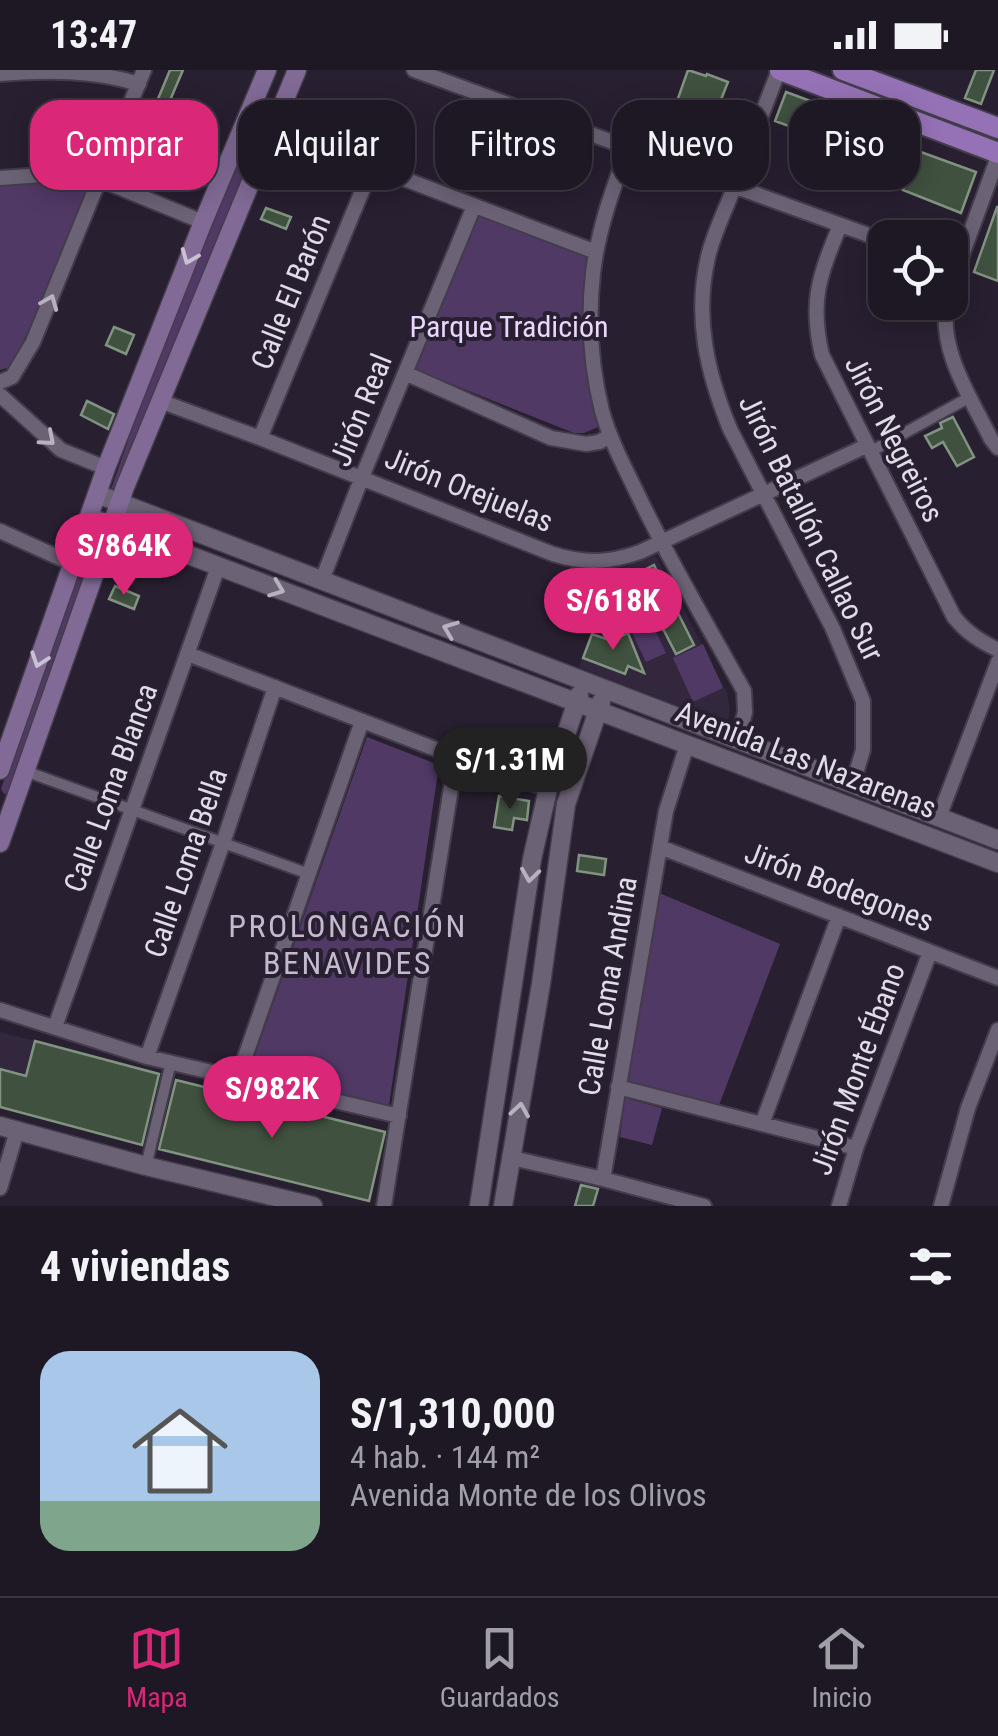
<!DOCTYPE html>
<html lang="es">
<meta charset="utf-8">
<style>
body{margin:0;font-family:"Roboto Condensed",sans-serif;background:#2b2431;color:#f1f3f6;height:100vh;display:flex;flex-direction:column;font-size:38px;white-space:nowrap}
*{box-sizing:border-box;margin:0}
p{font-size:32px;color:#a19fa6}
.icon{flex:none;width:55px;height:55px;fill:none;stroke:currentColor;stroke-width:2;stroke-linecap:round;stroke-linejoin:round}
.map{position:relative;height:1136px;overflow:hidden}
.panel{display:flex;flex-direction:column;background:#1e1724;flex:1}
.panel>*{flex:none}
.banner{position:absolute;left:30px;top:30px;width:940px;height:90px;display:flex;gap:20px}
.controls{position:absolute;left:868px;top:150px;display:grid;gap:20px}
.controls a{display:grid;place-items:center;width:100px;height:100px;border-radius:20px;background:#1e1724;box-shadow:0 5px 25px #0003,0 0 0 2px #3c3641;font-size:50px}
.price{position:absolute;translate:-50% -85px;padding:0 22px;border-radius:35px;background:#db2777;color:#fff;font-size:32px;line-height:65px;filter:drop-shadow(0 2px 5px #0008)}
.price::after{content:'';position:absolute;left:50%;top:60px;width:30px;height:22px;margin-left:-15px;background:inherit;clip-path:polygon(0 0,100% 0,50% 100%)}
.price.active{background:#222;color:#fff}
ul{padding:0;list-style:none}
li{display:flex;align-items:center;gap:30px;height:250px;padding:0 40px}
li span{display:grid;place-items:center;flex:none;width:280px;height:200px;border-radius:30px;color:#555}
li>.icon{margin-inline-start:auto}
span .icon{width:120px;height:120px;fill:#fffc;stroke-width:1}
li b{font-size:42px}
h2{display:flex;justify-content:space-between;align-items:center;height:120px;padding:0 40px;font-size:42px}
.pill{padding:0 35px;border-radius:30px;background:#1e1724;box-shadow:0 5px 25px #0003,0 0 0 2px #3c3641;font-size:35px;line-height:90px}
.pill.active{background:#db2777;color:#fff}
.status{display:flex;justify-content:space-between;align-items:center;height:70px;padding:0 50px;background:#1e1724;direction:ltr}
.status svg{height:28px;fill:currentColor}
.menu{display:flex;justify-content:space-around;align-items:center;height:140px;border-top:2px solid #3c3641;background:#1e1724;font-size:28px;color:#a19fa6}
.menu a{display:grid;justify-items:center;gap:5px}
.menu .active{color:#db2777}
.map>svg:first-child{display:block}
.built{fill:#33273e}
.green{fill:#513966}
.building{fill:#405140;stroke:#819381;stroke-width:2.5}
.lines{fill:none;stroke-linecap:round;stroke-linejoin:round}
.pedestrian-casing{stroke:#433c4a;stroke-width:14}
.minor-casing{stroke:#433c4a;stroke-width:18}
.tertiary-casing{stroke:#433c4a;stroke-width:21}
.secondary-casing{stroke:#433c4a;stroke-width:21}
.primary-casing{stroke:#433c4a;stroke-width:24}
.pedestrian{stroke:#6c6276;stroke-width:10}
.minor{stroke:#6c6276;stroke-width:14}
.tertiary{stroke:#6c6276;stroke-width:18}
.secondary{stroke:#816a96;stroke-width:18}
.primary{stroke:#9572b6;stroke-width:20}
.oneway{stroke:#c9c0d3}
.oneway2{stroke:#b8b1bf}
.labels{text-anchor:middle;stroke-width:8;stroke-linejoin:round;paint-order:stroke}
.street-label{font-size:30px;fill:#e1dce7;stroke:#281f30}
.park-label{font-size:30px;fill:#ead7fe;stroke:#281f30}
.neighbourhood-label{font-size:32px;letter-spacing:2.5px;fill:#c4b9cf;stroke:#281f30}
</style>
<div class="status"><b>13:47</b><svg viewBox="0 0 49 12"><path d="M0 12V9h3v3zM5 12V6h3v6zM10 12V3h3v9zM15 12V0h3v12zM26 1h20v11H26zM47 4h2v5h-2z"/></svg></div>
<div class="map">
<svg width="998" height="1136" viewBox="0 0 998 1136">
<rect width="100%" height="100%" fill="#281f30"/>
<path class="built" d="M656 486 727 623 730 641 727 655 579 597 594 554 596 501 621 498Z
M0 962 35 971 26 1006 0 999Z"/>
<path class="green" d="M252 56 261 61 118 418 111 419 128 371V359L248 57Z
M77 110 87 120 46 223 11 297 0 300V115Z
M476 141 587 187 582 248 590 305 603 355 584 363H574L411 298Z
M88 466 94 467 99 474 10 723 4 724 1 719Z
M646 541 666 583 646 592 626 550Z
M703 574 723 618 693 632 673 588Z
M367 667 439 695 389 1035 249 1002Z
M657 822 780 874 718 1038 623 1013Z
M625 1028 662 1038 652 1075 620 1067Z"/>
<path class="building" d="M170 0H183L153 70 143 65Z
M688 0 706 6 707 4 728 12 713 50 676 34Z
M976 0H994L981 34 965 28Z
M786 22 816 33 805 62 775 51Z
M834 41 850 47 836 86 819 79Z
M882 70 892 73 890 78 898 81 885 113 868 106Z
M918 81 976 102 961 143 903 120Z
M997 137H998V211L974 202Z
M266 138 291 147 286 159 261 149Z
M114 257 134 265 126 284 106 275Z
M87 331 114 344 108 359 81 345Z
M953 347 974 387 957 396 943 372 932 378 925 366 942 358 940 353Z
M654 495 694 575 676 584 643 520 607 538 605 536 595 541 596 524Z
M115 516 139 526 134 539 109 529Z
M628 563 644 603 628 596 625 604 583 588 592 564 612 571Z
M499 726 529 731 527 750 514 748 512 760 494 757Z
M579 785 606 789 604 805 577 801Z
M35 971 159 1004 142 1075 0 1037V999L26 1006Z
M176 1010 385 1062 369 1131 159 1079Z
M581 1115 598 1119 593 1136H575Z"/>
<g class="lines">
<g class="pedestrian-casing">
<path id="pedestrian" d="M870 382 970 327
M25 701 309 804
M146 1096 171 992"/>
</g>
<g class="minor-casing">
<path id="minor" d="M414 0 885 171
M779 0C764 38 750 77 735 115 726 139 714 162 708 187 694 247 707 303 730 359L833 559 863 631V680L853 713
M0 4C48 0 94 0 139 14
M247 49 596 182
M628 78C613 118 598 160 593 203 588 248 591 297 602 341 610 370 625 398 638 425 670 492 708 556 744 621L745 642 738 670
M0 108 72 103 86 104 203 152
M840 155C820 205 809 230 822 285L954 547C967 563 980 571 998 580
M950 218 998 87
M947 232C938 280 971 328 991 369L998 378
M405 303 551 368 586 374 599 372 610 366
M0 312 12 307 33 272 144 0
M0 325 61 380 106 398
M160 331 260 368 553 484C585 494 609 493 640 482L866 376
M260 368 372 97
M0 461 73 494
M322 510 362 407 474 136
M188 584 456 687 548 719
M939 747 998 592
M660 777 998 908
M0 940 147 987 399 1046
M55 957 218 497
M147 987 223 773 275 617
M238 1007 362 651
M618 1017 856 1078
M762 1054 839 846
M512 1088 603 1109 704 1136
M603 1109 666 741 687 675
M0 1118 17 1061
M384 1136 456 687
M839 1136 856 1078 930 882
M941 1136 968 1038 998 960"/>
</g>
<g class="tertiary-casing">
<path id="tertiary" d="M97 424 998 770
M89 447 998 793
M0 1056 146 1096 313 1136
M479 1136 532 789 548 719 579 625
M503 1136 541 914 566 734 601 632"/>
</g>
<g class="secondary-casing">
<path id="secondary" d="M0 700 106 398 203 152 267 0
M0 773 125 417 297 0"/>
</g>
<g class="primary-casing">
<path id="primary" d="M780 0 998 83
M843 0 998 58"/>
</g>
<use href="#pedestrian" class="pedestrian"/>
<use href="#minor" class="minor"/>
<use href="#tertiary" class="tertiary"/>
<use href="#secondary" class="secondary"/>
<use href="#primary" class="primary"/>
</g>
<defs><path id="oneway-chevron" d="M-2-3.5L2.5 0L-2 3.5" fill="none" stroke-width="1.6" stroke-linecap="round" stroke-linejoin="round" transform="scale(2.5)"/></defs>
<g class="oneway">
<use href="#oneway-chevron" transform="translate(189 187) rotate(112)"/>
<use href="#oneway-chevron" transform="translate(39 590) rotate(109)"/>
</g>
<g class="oneway2">
<use href="#oneway-chevron" transform="translate(50 232) rotate(-68)"/>
<use href="#oneway-chevron" transform="translate(48 369) rotate(41)"/>
<use href="#oneway-chevron" transform="translate(277 519) rotate(21)"/>
<use href="#oneway-chevron" transform="translate(450 559) rotate(-159)"/>
<use href="#oneway-chevron" transform="translate(530 805) rotate(98)"/>
<use href="#oneway-chevron" transform="translate(520 1040) rotate(-81)"/>
</g>
<g class="labels">
<g class="street-label">
<text transform="translate(291 222) rotate(-68)" y="10">Calle El Barón</text>
<text transform="translate(361 340) rotate(-68)" y="10">Jirón Real</text>
<text transform="translate(894 369) rotate(63)" y="10">Jirón Negreiros</text>
<text transform="translate(469 420) rotate(22)" y="10">Jirón Orejuelas</text>
<text transform="translate(811 458) rotate(64)" y="10">Jirón Batallón Callao Sur</text>
<text transform="translate(806 690) rotate(21)" y="10">Avenida Las Nazarenas</text>
<text transform="translate(111 718) rotate(-70)" y="10">Calle Loma Blanca</text>
<text transform="translate(186 793) rotate(-71)" y="10">Calle Loma Bella</text>
<text transform="translate(839 817) rotate(21)" y="10">Jirón Bodegones</text>
<text transform="translate(608 916) rotate(-80)" y="10">Calle Loma Andina</text>
<text transform="translate(858 999) rotate(-70)" y="10">Jirón Monte Ébano</text>
</g>
<g class="park-label">
<text x="509" y="267">Parque Tradición</text>
</g>
<g class="neighbourhood-label">
<text x="348" y="867">PROLONGACIÓN<tspan x="348" dy="37">BENAVIDES</tspan></text>
</g>
</g>
</svg>
<div class="controls">
<a><svg class="icon" aria-label="locate" viewBox="0 0 24 24"><circle cx="12" cy="12" r="6"/><path d="M12 2v4M12 18v4M2 12h4M18 12h4"/></svg></a>
</div>
<b class="price" style="left:124px;top:528px">S/864K</b>
<b class="price" style="left:613px;top:583px">S/618K</b>
<b class="price active" style="left:510px;top:742px">S/1.31M</b>
<b class="price" style="left:272px;top:1071px">S/982K</b>
<div class="banner">
<a class="pill active">Comprar</a>
<a class="pill">Alquilar</a>
<a class="pill">Filtros</a>
<a class="pill">Nuevo</a>
<a class="pill">Piso</a>
</div>
</div>
<section class="panel">
<h2>4 viviendas<svg class="icon" aria-label="filters" viewBox="0 0 24 24"><path d="M4 7h16M4 17h16"/><circle cx="9" cy="7" r="2"/><circle cx="15" cy="17" r="2"/></svg></h2>
<ul>
<li><span style="background:linear-gradient(#a9c7e8 75%,#7fa58c 0)"><svg class="icon" aria-label="home" viewBox="0 0 24 24"><path d="M3 11l9-7 9 7M6 9v11h12V9"/></svg></span><div><b>S/1,310,000</b><p>4 hab. · 144 m²</p><p>Avenida Monte de los Olivos</p></div></li>
</ul>
</section>
<nav class="menu">
<a class="active"><svg class="icon" aria-label="map" viewBox="0 0 24 24"><path d="M3 6l6-2 6 2 6-2v14l-6 2-6-2-6 2zM9 4v14M15 6v14"/></svg>Mapa</a>
<a><svg class="icon" aria-label="saved" viewBox="0 0 24 24"><path d="M7 4h10v16l-5-4-5 4z"/></svg>Guardados</a>
<a><svg class="icon" aria-label="home" viewBox="0 0 24 24"><path d="M3 11l9-7 9 7M6 9v11h12V9"/></svg>Inicio</a>
</nav>
